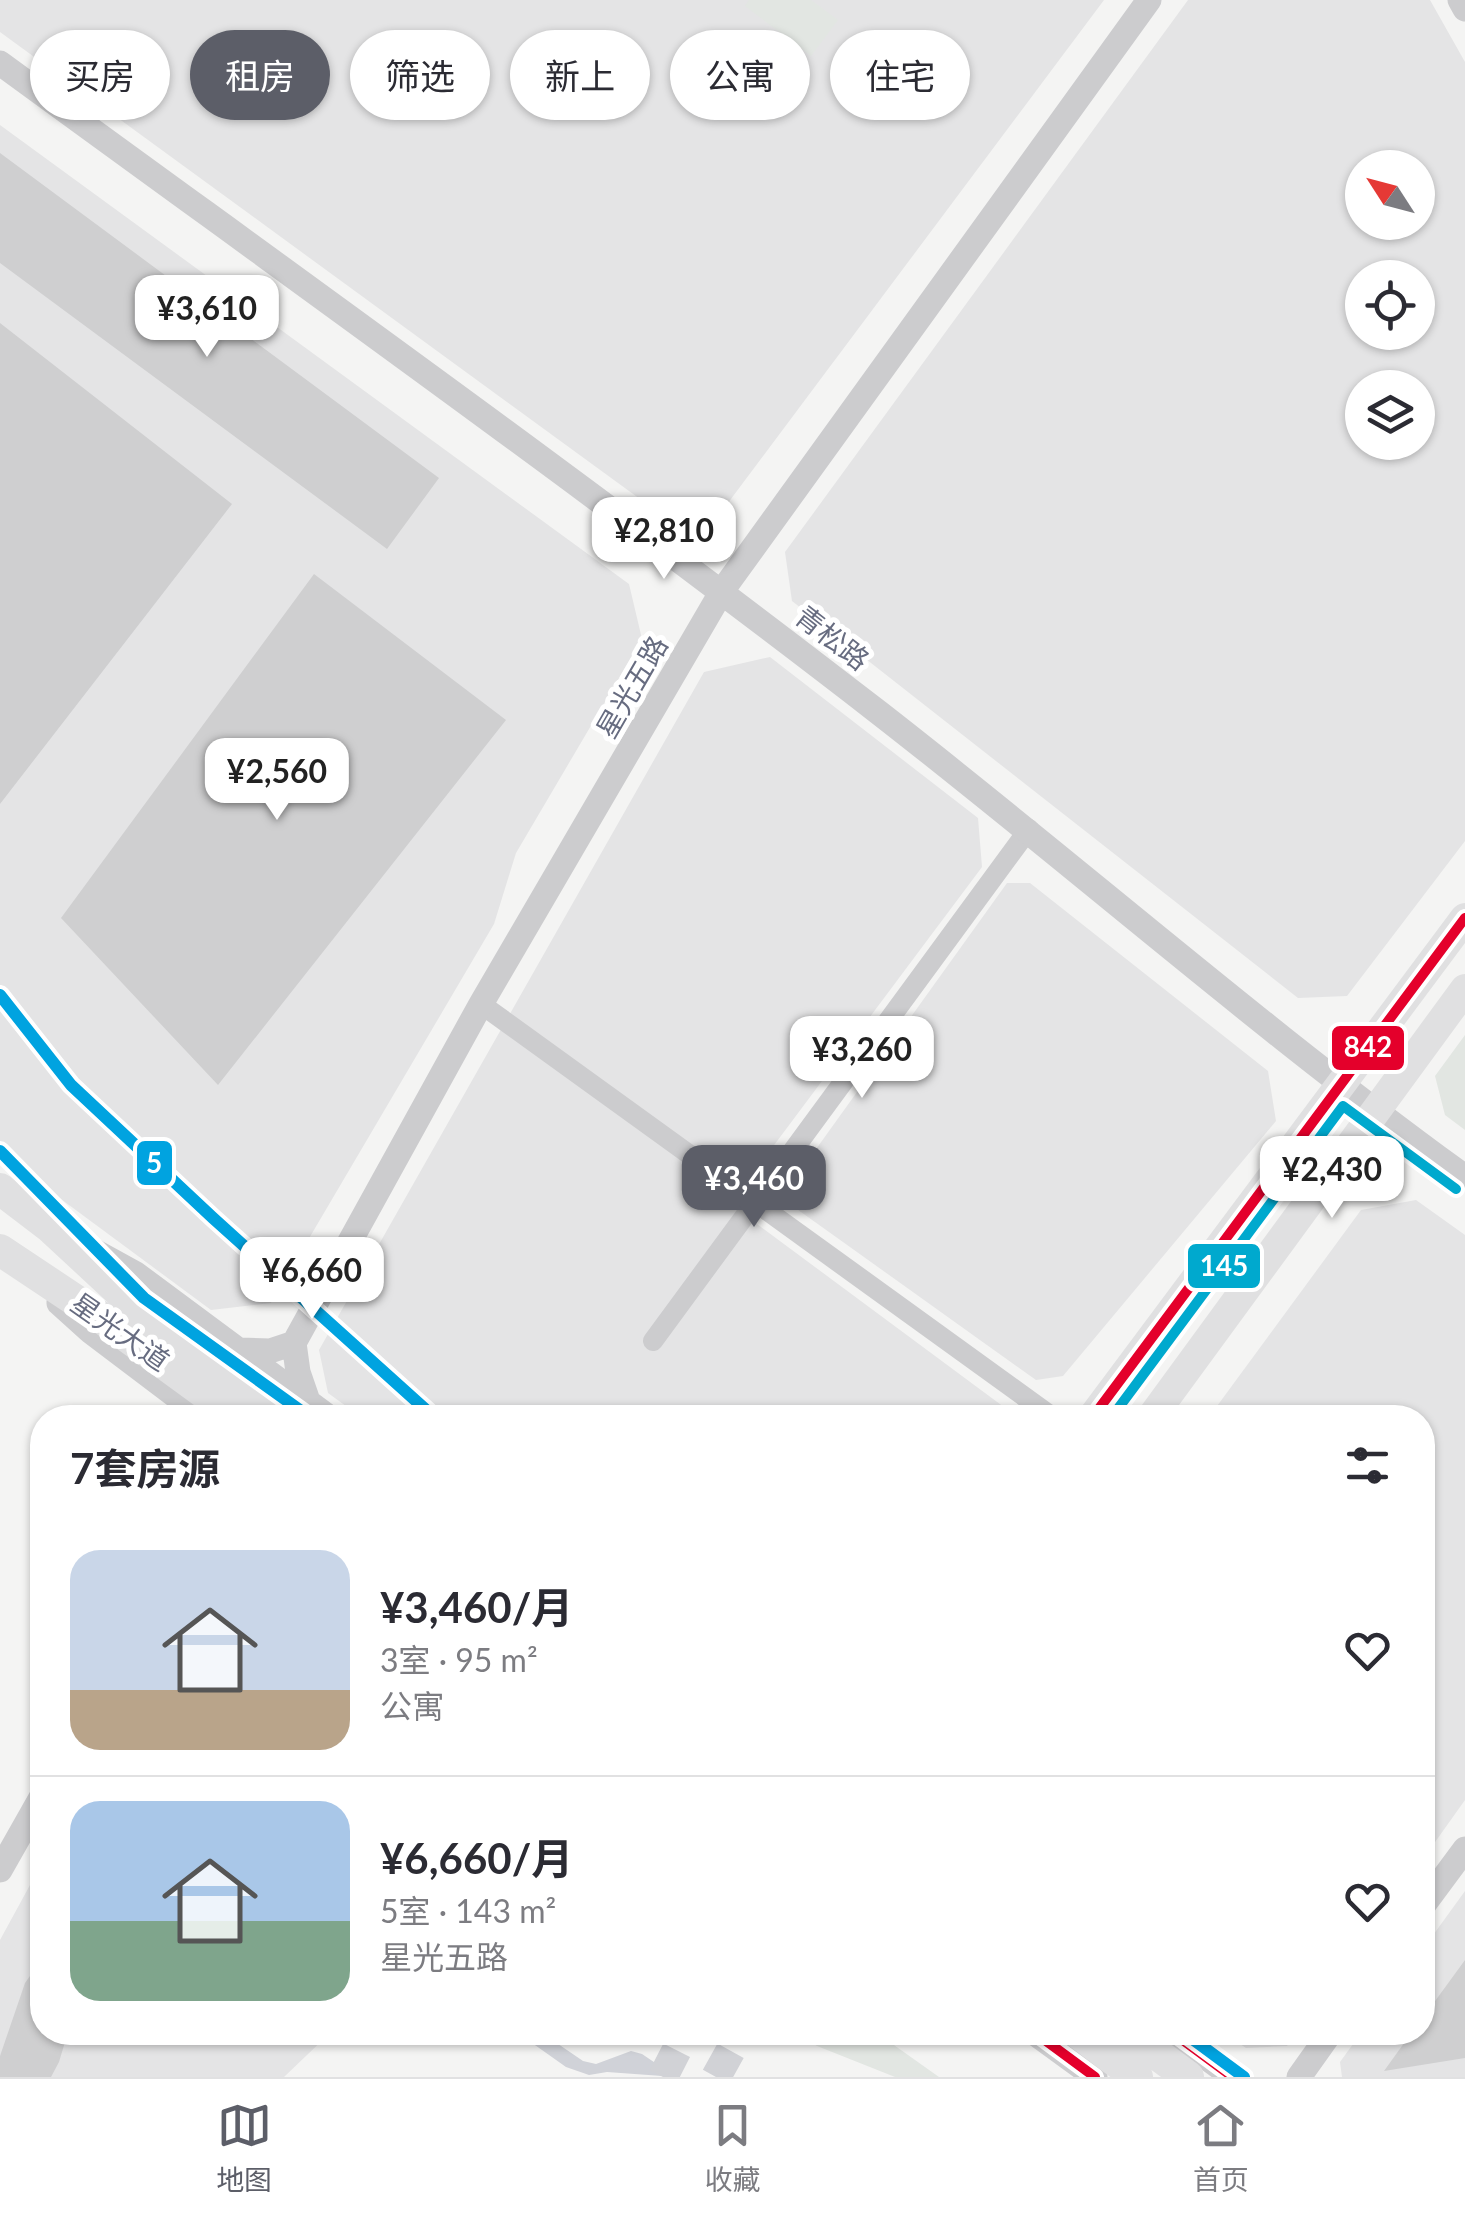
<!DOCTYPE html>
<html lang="zh">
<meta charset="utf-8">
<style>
body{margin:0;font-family:Lato,"Noto Sans SC",sans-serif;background:#f2f2f3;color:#2b2b33;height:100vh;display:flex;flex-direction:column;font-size:38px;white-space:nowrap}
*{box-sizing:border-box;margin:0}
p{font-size:32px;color:#7c7c81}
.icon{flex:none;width:55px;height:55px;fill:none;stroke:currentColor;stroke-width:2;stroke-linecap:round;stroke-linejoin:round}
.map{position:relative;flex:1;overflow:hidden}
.details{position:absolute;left:30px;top:1405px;width:1405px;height:640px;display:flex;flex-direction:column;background:#fff;border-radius:40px;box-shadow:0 2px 8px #0004}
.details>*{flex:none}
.banner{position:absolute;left:30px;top:30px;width:1405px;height:90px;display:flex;gap:20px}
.needle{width:65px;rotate:306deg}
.tools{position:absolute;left:1345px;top:150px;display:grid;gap:20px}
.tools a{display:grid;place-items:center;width:90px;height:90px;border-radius:50%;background:#fff;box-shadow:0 2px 8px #0004;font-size:50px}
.price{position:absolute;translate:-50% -85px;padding:0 22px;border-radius:20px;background:#fff;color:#222;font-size:32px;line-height:65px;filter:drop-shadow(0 2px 5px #0008)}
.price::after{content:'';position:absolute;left:50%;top:60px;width:30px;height:22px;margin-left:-15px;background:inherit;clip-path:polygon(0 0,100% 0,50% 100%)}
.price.selected{background:#5c5e68;color:#fff}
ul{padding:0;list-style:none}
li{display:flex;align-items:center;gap:30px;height:250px;padding:0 40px}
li+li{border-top:2px solid #e1e1e2}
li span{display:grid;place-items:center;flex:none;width:280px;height:200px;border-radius:30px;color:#555}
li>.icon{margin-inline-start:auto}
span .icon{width:120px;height:120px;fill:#fffc;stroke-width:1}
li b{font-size:42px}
h2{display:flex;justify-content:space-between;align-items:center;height:120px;padding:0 40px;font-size:42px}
.chip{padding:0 35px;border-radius:45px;background:#fff;box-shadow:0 2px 8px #0004;font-size:35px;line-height:90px}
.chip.selected{background:#5c5e68;color:#fff}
.dock{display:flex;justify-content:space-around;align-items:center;height:140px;border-top:2px solid #e1e1e2;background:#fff;font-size:28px;color:#7c7c81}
.dock a{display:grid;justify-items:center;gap:5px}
.dock .selected{color:#5c5e68}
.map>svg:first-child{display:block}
.built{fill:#e4e4e5;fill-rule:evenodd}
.green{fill:#e2e6e2}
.water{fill:#d0d2d8}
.building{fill:#cfcfd0}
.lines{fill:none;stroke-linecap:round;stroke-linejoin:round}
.secondary-tunnel{stroke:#d1d2d6;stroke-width:30;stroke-dasharray:30 15;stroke-linecap:butt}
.minor{stroke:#ccccce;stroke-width:20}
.tertiary{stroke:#ccccce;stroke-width:25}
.secondary{stroke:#e0e0e1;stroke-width:30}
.primary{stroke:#e0e0e1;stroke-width:32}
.bus-1-casing{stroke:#fff;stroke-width:18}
.bus-2-casing{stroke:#fff;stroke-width:18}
.bus-1{stroke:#e4002b;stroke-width:10}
.bus-2{stroke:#00a9ce;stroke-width:10}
.metro-1-casing{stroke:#fff;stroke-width:20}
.metro-1{stroke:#00a3e0;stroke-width:12}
.labels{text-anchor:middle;stroke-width:10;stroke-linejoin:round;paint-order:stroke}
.street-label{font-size:28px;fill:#676c80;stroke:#fff}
.line-badge{stroke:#fff;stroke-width:4}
.badge-label{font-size:28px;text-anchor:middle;font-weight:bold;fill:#fff}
</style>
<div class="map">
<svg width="1465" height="2077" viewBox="0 0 1465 2077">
<rect width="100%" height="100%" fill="#f4f4f3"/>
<path class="built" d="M0 0H1104L719 515 666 518 0 32Z
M1188 0H1430L1465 62V841L1347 996 1298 998 792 601 785 552ZM1362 168H1418V222H1362ZM1362 278H1418V332H1362ZM1362 388H1418V442H1362Z
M0 125 629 584 642 639 516 853 494 924 271 1303 211 1310 0 1154Z
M770 657 978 818 982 867 730 1204 1012 1413V1417H361L328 1393 319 1350 704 672Z
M1007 883H1030L1268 1071 1276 1121 1063 1376 1036 1380 794 1207 791 1184Z
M1416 1200 1465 1235V1800L1423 1859 1422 1418 1209 1417 1361 1210Z
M42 1863V2032L330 2033 284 2077H0V1940Z
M1465 1891V2077H1342L1340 2062 1361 2033 1422 2032 1423 1949Z
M1224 2033 1297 2032V2033L1287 2046 1246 2048Z"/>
<path class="green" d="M749 0H811L838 20 811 56 745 6Z
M1465 1035V1130L1445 1115 1435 1076Z
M798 2033H877L939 2077H895L817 2046Z"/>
<path class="water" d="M518 2033H542L583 2061 596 2064 631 2051 642 2054 676 2077 607 2072 589 2075 566 2067Z"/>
<path class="building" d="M0 153 439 478 387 549 0 263Z
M0 323 232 504 0 804Z
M314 574 506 720 218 1085 61 918Z
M42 1959V2032H68L59 2062 51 2077H0V2056L25 1983Z
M1465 1960V2058L1384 2071 1412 2032H1422V2019Z"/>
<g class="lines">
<path class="secondary-tunnel" d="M663 2077 686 2032
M716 2077 741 2032"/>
<path class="minor" d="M481 1004 1054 1418
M653 1341 1029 829"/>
<path class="tertiary" d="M1460 0 1465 9
M0 63C294 278 590 489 878 712 1075 865 1263 1031 1465 1177
M76 1241 136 1274 330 1418
M59 1303 90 1331 205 1418
M294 1343 481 1004 722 591 1149 0
M240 1350 270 1351 294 1343 298 1372 308 1401
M0 1870 42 1796
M1422 1907 1465 1849
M1033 2032 1095 2077
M1171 2032 1233 2077
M1299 2077 1331 2032"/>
<path class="secondary" d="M1092 1418 1465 918
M1151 1418 1465 989"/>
<path class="primary" d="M0 1189 50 1227 119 1291 291 1418
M0 1250 102 1318 239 1418
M1077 2032 1137 2077
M1127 2032 1188 2077"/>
<g class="bus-1-casing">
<path id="bus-1" d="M1092 1418 1465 918
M1034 2032 1095 2077
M1172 2032 1233 2077"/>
</g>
<g class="bus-2-casing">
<path id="bus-2" d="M1111 1418 1343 1106 1456 1189"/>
</g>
<use href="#bus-1" class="bus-1"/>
<use href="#bus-2" class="bus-2"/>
<g class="metro-1-casing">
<path id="metro-1" d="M0 995 71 1085 213 1218 435 1418
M0 1151 144 1298 311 1418
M1183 2032 1244 2077"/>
</g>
<use href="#metro-1" class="metro-1"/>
</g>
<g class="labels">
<g class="street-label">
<text transform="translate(832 638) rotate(38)" y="10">青松路</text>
<text transform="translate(632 687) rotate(-60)" y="10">星光五路</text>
<text transform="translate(120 1332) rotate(35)" y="10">星光大道</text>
</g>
</g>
<g class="line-badge">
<rect x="1330" y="1024" width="76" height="48" rx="10" fill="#e4002b"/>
<rect x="135" y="1139" width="39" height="48" rx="10" fill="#00a3e0"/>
<rect x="1186" y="1242" width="76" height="48" rx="10" fill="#00a9ce"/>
</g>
<g class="badge-label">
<text x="1368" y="1057">842</text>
<text x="154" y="1173">5</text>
<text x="1224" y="1276">145</text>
</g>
</svg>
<div class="tools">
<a><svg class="needle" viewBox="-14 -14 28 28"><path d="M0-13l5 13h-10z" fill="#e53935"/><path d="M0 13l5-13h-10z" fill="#7c7c81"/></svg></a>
<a><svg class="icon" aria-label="locate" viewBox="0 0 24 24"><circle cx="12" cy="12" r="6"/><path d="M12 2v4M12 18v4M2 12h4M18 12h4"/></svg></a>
<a><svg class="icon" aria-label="layers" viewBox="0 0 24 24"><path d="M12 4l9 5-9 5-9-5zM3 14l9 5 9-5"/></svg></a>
</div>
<b class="price" style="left:207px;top:360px">¥3,610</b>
<b class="price" style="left:664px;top:582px">¥2,810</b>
<b class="price" style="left:277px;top:823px">¥2,560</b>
<b class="price" style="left:862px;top:1101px">¥3,260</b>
<b class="price" style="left:1332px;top:1221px">¥2,430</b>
<b class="price selected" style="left:754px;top:1230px">¥3,460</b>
<b class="price" style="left:312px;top:1322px">¥6,660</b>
<div class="banner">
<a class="chip">买房</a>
<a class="chip selected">租房</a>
<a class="chip">筛选</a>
<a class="chip">新上</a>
<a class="chip">公寓</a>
<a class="chip">住宅</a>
</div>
<section class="details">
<h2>7套房源<svg class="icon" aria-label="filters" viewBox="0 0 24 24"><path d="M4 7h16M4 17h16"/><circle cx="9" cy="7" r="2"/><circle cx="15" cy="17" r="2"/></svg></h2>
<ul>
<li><span style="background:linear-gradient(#c9d6e8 70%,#b9a48a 0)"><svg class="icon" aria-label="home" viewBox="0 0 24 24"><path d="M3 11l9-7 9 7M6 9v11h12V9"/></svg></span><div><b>¥3,460/月</b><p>3室 · 95 m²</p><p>公寓</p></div><svg class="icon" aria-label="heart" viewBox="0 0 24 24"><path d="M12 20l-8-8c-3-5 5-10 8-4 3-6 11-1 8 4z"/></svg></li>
<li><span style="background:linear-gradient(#a9c7e8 60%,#7fa58c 0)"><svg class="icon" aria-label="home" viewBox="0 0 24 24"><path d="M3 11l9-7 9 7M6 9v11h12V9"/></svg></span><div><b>¥6,660/月</b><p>5室 · 143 m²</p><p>星光五路</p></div><svg class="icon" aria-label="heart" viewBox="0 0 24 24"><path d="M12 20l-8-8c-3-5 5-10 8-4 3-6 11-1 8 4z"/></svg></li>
</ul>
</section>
</div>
<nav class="dock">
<a class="selected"><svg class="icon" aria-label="map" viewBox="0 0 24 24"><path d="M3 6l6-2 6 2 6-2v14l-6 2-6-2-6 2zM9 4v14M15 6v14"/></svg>地图</a>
<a><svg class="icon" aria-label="saved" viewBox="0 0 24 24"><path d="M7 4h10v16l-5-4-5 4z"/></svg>收藏</a>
<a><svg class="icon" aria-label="home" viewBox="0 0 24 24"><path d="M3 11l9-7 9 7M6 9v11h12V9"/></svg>首页</a>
</nav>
